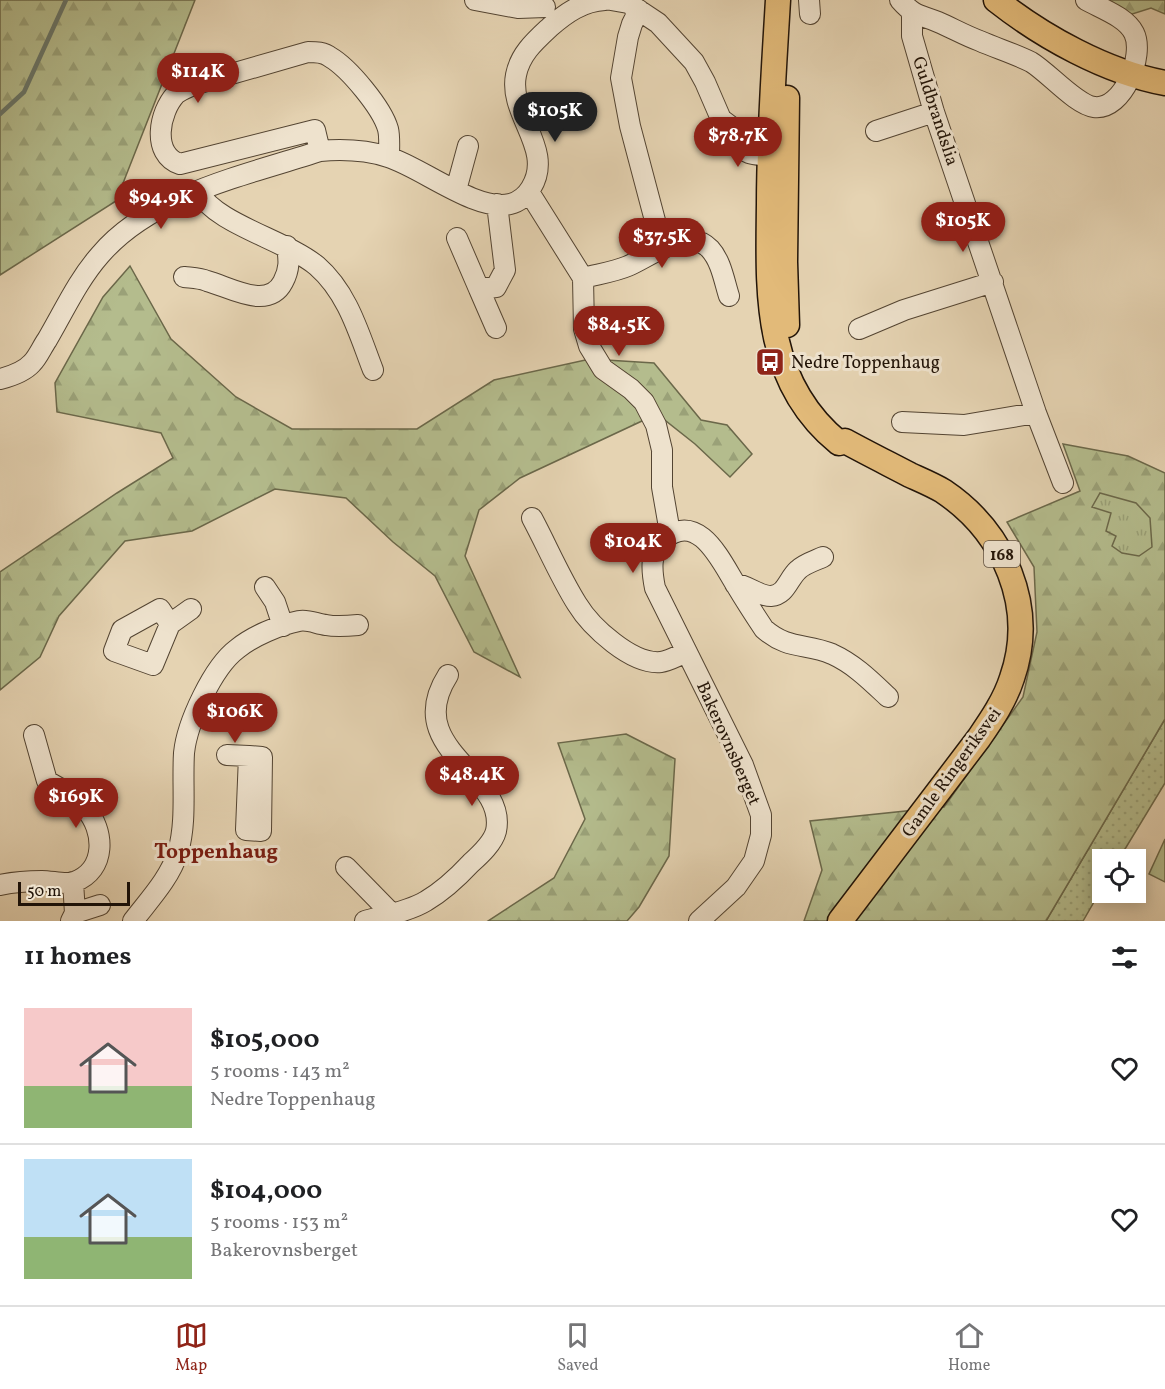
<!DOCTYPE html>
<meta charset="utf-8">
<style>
body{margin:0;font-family:Vollkorn,serif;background:#f2f2f2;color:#202124;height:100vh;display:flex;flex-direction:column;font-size:22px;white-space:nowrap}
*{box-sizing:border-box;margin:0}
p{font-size:20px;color:#757577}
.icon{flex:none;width:33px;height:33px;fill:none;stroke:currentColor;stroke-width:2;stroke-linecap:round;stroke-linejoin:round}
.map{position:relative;height:921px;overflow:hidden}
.side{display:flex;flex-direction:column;background:#fff;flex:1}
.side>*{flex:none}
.tools{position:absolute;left:1092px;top:849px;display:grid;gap:12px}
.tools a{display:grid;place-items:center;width:54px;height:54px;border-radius:0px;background:#fff;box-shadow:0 3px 15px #0003;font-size:30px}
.scale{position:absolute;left:18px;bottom:15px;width:112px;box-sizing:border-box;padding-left:6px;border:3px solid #221408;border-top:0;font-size:16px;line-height:21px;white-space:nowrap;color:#221408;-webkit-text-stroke:4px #eee2cd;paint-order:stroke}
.price{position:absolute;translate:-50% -51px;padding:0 14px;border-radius:21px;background:#8f2418;color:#fff;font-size:20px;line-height:39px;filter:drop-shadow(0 2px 3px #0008)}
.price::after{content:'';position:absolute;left:50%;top:36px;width:18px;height:14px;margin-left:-9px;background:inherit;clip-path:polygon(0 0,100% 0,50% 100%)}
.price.on{background:#222;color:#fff}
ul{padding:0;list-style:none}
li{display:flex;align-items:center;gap:18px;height:150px;padding:0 24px}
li+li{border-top:2px solid #e0e0e0}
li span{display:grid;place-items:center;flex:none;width:168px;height:120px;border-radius:0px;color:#555}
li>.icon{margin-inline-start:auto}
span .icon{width:72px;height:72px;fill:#fffc;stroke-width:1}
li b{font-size:26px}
h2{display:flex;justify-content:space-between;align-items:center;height:72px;padding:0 24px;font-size:26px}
.menu{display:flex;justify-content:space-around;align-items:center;height:84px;border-top:2px solid #e0e0e0;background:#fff;font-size:16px;color:#757577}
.menu a{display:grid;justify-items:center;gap:3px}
.menu .on{color:#8f2418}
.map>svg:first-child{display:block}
.grass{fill:url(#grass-dots);stroke:#6b684a;stroke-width:1.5}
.forest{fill:url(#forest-firs);stroke:#6b684a;stroke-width:1.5}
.park{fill:url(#park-tufts);stroke:#6b684a;stroke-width:1.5}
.pitch{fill:#b4bc8d;stroke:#6b684a;stroke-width:1.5}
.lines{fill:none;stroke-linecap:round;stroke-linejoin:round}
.stream{stroke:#68766a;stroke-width:4.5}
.minor-casing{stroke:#534432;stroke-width:22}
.major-casing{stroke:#221408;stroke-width:27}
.minor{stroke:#eee2cd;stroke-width:20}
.major{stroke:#e2ba79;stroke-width:24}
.labels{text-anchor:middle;stroke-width:6;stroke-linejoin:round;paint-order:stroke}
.shield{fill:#eee2cd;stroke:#5f5243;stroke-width:1.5}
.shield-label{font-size:16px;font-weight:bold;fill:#221408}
.street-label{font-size:18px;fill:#221408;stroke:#eee2cd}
.poi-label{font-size:18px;fill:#221408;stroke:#eee2cd;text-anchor:start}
.quarter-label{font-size:21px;font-weight:bold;fill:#7a1f14;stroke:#eee2cd}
</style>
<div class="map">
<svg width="1165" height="921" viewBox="0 0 1165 921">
<defs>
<pattern id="grass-dots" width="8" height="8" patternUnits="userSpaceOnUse" patternTransform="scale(1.5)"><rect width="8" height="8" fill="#b4bc8d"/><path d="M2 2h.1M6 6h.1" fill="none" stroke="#9aa178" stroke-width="1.8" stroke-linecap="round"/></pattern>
<pattern id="forest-firs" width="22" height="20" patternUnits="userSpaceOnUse" patternTransform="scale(1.5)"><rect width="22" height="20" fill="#b4bc8d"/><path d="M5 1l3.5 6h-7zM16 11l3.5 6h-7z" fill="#9aa178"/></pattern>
<pattern id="park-tufts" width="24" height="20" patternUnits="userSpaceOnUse" patternTransform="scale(1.5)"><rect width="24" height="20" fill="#b4bc8d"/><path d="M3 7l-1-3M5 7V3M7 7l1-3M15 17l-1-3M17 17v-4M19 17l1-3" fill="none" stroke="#9aa178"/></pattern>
</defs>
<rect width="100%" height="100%" fill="#e5d3b2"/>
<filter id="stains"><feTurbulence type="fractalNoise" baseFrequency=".00333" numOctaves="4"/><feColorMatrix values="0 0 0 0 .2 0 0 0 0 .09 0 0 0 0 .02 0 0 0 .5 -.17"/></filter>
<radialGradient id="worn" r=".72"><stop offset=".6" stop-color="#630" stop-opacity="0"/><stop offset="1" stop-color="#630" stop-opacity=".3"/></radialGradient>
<path class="grass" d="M1165 719V783L1119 859 1102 860V888L1083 921H1046Z"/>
<path class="forest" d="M0 0H195L116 201 0 275Z
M1099 0H1165V14L1151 8 1126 16Z
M130 266 171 339 236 397 292 429H417L494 380 590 359 654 363 701 420 727 425 752 454 730 477 695 444 657 414 520 478 479 510 465 556 520 677 474 652 435 576 393 542 346 498 275 489 192 531 125 541 59 616 40 657 0 690V572L117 493 173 458 161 433 57 412 55 383 103 297Z
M1063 444 1128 456 1165 473V719L1046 921H804L822 870 810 821 944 807 1023 697 1037 632 1034 567 1007 522 1080 491Z
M626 734 675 759 669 856 639 907 627 921H488L554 878 585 819 558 743Z"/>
<path class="park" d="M1100 493 1136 503 1150 518 1152 547 1139 556 1122 553 1112 546 1116 536 1106 531 1111 513 1092 507Z"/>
<path class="pitch" d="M1165 839V882L1149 874Z"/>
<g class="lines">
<path class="stream" d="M0 114 24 92 66 0"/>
<g class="minor-casing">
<path id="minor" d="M475 0 518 8 545 7
M611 0 628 3 658 23 694 62 705 82 721 119C721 132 736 148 749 153 755 155 763 155 769 156L786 144 769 135 733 128 721 119
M809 0 810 14
M900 0C915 17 919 14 938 22 952 28 966 36 980 41 996 48 1015 54 1031 62 1048 72 1076 105 1094 107 1123 111 1145 55 1134 33 1126 17 1102 9 1086 0
M639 10 632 24 628 37 621 78 630 126 662 247
M912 13V36L934 112 1036 413 1063 483
M876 131 934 112
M320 151 315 130 180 164C151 154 159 112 176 94 181 90 187 88 193 85L308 52C316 52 324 52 330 57 349 68 382 108 388 129 390 137 389 148 389 157
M456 190 468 146
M198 191C215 224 286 240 317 266 348 293 359 334 373 370
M529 192 583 278 584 329 589 346 603 369 631 389 644 402 656 425 662 450V487L670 533
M457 238 479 289 496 287 505 270 497 204
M184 277C193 278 200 278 207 281 230 287 268 311 283 282 290 269 289 260 287 246
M583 278C598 274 614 272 628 266 649 257 689 226 710 249 721 261 724 280 729 296
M479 289 496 328
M859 329 904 310 993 282
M0 379C12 376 24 372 32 363 38 357 42 347 47 340 64 311 78 280 100 255 152 194 247 175 320 151 343 149 366 150 388 157 421 167 476 212 510 204 519 202 527 195 531 188 555 149 508 115 516 75 520 54 535 41 550 27 566 13 583 1 605 0
M902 422 964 425 1036 413
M532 518C547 546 560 577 577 604 591 627 632 665 661 662 669 661 679 655 687 652
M735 584C748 585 758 596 771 596 786 595 788 579 798 570 804 564 814 561 823 557
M265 587 275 602 283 626
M170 624 160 609 122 630 114 651 153 665 170 624 191 609
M227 755 249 756
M249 756 262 757 261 831 246 830Z
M346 867 391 913
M0 885C14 882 28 881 42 881 52 881 66 885 74 882 107 870 105 830 85 808 75 796 61 789 47 781L34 735
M75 913 100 905
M71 921 75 913 73 882
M133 921C149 900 170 878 178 852 187 821 182 785 184 753 187 723 213 667 237 649 253 636 279 625 299 621 308 619 317 624 326 625 336 627 348 626 358 625
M365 921C383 916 410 911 426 901 443 891 457 878 471 863 480 855 493 843 496 831 508 774 400 750 448 675
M699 921 736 887 754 861 761 835V815L743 765 655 588C652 573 649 552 663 540 698 509 721 561 736 585 745 600 754 614 764 629 788 650 806 643 832 654 854 664 870 680 888 697"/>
</g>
<g class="major-casing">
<path id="major" d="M778 0C774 68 769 136 769 204 768 292 763 381 839 443L845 441C867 453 889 464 910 475 921 480 933 485 943 491 1004 532 1037 606 1012 678 1005 700 992 719 979 738L840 921
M996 0C1043 37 1106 72 1165 83
M787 98 785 262 787 325"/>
</g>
<use href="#minor" class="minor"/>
<use href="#major" class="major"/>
</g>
<defs>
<g id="bus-square" transform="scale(1.5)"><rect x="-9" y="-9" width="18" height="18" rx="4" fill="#8f2418" stroke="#eee2cd"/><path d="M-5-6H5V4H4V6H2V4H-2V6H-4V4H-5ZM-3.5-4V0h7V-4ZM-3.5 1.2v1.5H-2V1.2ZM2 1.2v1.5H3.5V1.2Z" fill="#fff"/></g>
</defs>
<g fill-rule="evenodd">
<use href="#bus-square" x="770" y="362"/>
</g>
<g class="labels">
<rect class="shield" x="984" y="541" width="36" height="26" rx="4.5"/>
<g class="shield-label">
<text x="1002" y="560">168</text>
</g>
<g class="street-label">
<text transform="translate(936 111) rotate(72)" y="6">Guldbrandslia</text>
<text transform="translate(729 743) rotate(66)" y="6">Bakerovnsberget</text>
<text transform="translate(951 772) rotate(-54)" y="6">Gamle Ringeriksvei</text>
</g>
<g class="poi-label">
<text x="791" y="368">Nedre Toppenhaug</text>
</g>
<g class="quarter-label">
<text x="216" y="858">Toppenhaug</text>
</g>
</g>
<rect width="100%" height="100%" filter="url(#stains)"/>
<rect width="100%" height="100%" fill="url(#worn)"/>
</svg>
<div class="tools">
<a><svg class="icon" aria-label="locate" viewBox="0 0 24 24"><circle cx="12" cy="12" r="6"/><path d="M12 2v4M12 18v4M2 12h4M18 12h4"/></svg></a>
</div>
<div class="scale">50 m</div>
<b class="price" style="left:198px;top:104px">$114K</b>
<b class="price on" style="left:555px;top:143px">$105K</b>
<b class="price" style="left:738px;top:168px">$78.7K</b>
<b class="price" style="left:161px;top:230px">$94.9K</b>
<b class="price" style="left:963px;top:253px">$105K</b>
<b class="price" style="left:662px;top:269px">$37.5K</b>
<b class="price" style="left:619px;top:357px">$84.5K</b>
<b class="price" style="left:633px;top:574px">$104K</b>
<b class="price" style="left:235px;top:744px">$106K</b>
<b class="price" style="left:472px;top:807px">$48.4K</b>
<b class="price" style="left:76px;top:829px">$169K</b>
</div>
<section class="side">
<h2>11 homes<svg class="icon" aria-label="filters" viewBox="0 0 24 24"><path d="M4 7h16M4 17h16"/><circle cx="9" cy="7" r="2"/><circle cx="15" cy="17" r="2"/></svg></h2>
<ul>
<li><span style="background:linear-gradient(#f6c9c9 65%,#8fb573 0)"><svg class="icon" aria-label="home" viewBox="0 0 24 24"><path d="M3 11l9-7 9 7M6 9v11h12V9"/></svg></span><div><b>$105,000</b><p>5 rooms · 143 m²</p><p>Nedre Toppenhaug</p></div><svg class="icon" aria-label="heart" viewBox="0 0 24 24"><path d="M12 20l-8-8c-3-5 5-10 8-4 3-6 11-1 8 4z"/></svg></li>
<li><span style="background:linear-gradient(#bfe0f5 65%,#8fb573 0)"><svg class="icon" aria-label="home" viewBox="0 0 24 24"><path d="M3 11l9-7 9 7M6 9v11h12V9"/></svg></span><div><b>$104,000</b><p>5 rooms · 153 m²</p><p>Bakerovnsberget</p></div><svg class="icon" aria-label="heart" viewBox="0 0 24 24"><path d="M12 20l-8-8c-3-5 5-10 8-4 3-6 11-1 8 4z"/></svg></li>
</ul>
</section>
<nav class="menu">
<a class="on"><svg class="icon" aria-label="map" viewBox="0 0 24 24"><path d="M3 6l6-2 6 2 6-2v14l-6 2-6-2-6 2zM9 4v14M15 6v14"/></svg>Map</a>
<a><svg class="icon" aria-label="saved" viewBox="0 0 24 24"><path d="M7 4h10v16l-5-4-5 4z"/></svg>Saved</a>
<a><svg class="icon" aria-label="home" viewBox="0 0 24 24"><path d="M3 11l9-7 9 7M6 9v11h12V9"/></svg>Home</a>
</nav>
